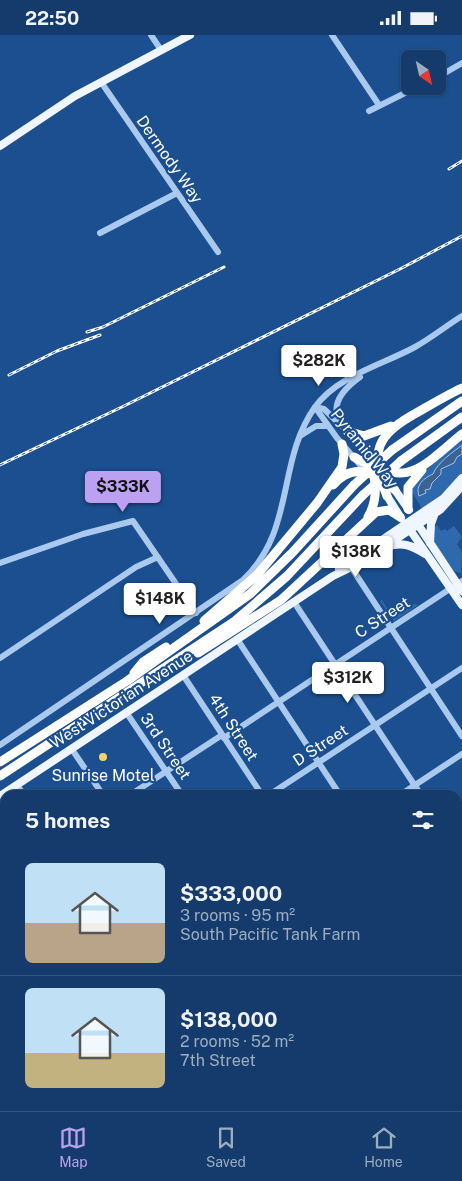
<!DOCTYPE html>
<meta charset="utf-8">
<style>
body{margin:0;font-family:"Public Sans",sans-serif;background:#214673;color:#f1f3f6;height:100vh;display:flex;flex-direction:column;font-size:19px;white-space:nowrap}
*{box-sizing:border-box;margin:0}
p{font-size:16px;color:#9dadc1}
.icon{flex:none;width:28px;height:28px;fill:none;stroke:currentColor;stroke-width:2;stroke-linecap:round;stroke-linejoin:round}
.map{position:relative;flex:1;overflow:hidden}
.side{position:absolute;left:0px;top:755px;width:462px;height:321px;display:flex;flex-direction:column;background:#143b6b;border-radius:15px 15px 0 0;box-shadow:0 1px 4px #0004,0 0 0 1px #33557e}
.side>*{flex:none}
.needle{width:32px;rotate:146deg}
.buttons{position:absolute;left:401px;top:15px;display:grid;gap:10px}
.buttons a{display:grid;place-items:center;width:45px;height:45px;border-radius:8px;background:#143b6b;box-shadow:0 1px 4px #0004,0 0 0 1px #33557e;font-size:25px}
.price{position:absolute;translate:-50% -42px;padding:0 11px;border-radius:5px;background:#fff;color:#222;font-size:16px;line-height:32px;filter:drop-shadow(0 1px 2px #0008)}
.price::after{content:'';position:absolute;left:50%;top:30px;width:15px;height:11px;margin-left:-8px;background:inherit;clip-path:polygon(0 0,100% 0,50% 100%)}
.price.current{background:#bca0f2;color:#111}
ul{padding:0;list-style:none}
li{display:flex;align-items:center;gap:15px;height:125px;padding:0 25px}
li+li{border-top:1px solid #33557e}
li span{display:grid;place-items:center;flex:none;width:140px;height:100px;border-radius:8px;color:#555}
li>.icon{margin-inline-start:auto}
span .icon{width:60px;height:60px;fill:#fffc;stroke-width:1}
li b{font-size:21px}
h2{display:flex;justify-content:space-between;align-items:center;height:60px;padding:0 25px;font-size:21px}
.status{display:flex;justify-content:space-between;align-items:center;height:35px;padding:0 25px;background:#143b6b;direction:ltr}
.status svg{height:14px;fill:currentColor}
.menu{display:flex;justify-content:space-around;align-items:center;height:70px;border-top:1px solid #33557e;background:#143b6b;font-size:14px;color:#9dadc1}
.menu a{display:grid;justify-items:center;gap:2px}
.menu .current{color:#bca0f2}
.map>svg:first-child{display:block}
.green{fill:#2e69ad}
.water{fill:#3c6290;stroke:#9cc4f0}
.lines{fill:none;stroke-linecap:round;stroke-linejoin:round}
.minor{stroke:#a9c9ee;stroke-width:6}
.major{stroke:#f0f6ff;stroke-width:8}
.highway{stroke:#fff;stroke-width:9}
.rail-casing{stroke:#fff;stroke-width:3}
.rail{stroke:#1b4f8f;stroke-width:1;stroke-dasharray:4;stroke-linecap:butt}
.highway-bridge{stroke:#fff;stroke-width:9}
.poi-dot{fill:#ffd166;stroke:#1b4f8f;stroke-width:2}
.labels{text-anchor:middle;stroke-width:4.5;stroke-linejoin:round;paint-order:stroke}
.street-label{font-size:16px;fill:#fff;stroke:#1b4f8f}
.poi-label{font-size:16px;fill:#fff;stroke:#1b4f8f}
</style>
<div class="status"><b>22:50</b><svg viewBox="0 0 49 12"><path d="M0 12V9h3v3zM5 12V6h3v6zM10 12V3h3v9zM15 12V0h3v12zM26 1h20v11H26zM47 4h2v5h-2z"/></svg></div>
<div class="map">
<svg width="462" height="1076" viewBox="0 0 462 1076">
<rect width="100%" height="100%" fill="#1b4f8f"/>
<path class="green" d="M462 404V439L443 461 422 474 411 455 415 445Z
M437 490 441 496 445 494 447 496 454 491 462 502 457 509 462 517 461 538 454 536 434 507 432 494Z
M382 565 388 575 392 573 395 580 414 569 418 570 394 586 380 566Z"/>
<path class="water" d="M462 410V419L457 422 454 428 441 434V439L432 448 430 454 425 455 426 458 419 461C415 450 424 443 433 439 438 427 452 418 462 410Z"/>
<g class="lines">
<path class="minor" d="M151 0 161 15
M332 0 379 70
M438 42 462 28
M101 47 218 217
M369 76 419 51
M100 198 177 158
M315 372 324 374 349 398
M315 372 337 403 367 438
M339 385C330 367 346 352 360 342
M300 401 316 391H328
M0 528 83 499 133 486 196 578
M349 529 462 701
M294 567 421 760
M237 604 340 760
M0 623 136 532 158 522
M183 640 262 760
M126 677 182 760
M224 703 462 546
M0 710 243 545C296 495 276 427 315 372 337 341 382 330 415 312 431 303 446 291 462 281
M71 713 103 760
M17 750 24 760
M130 760 222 700
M269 760 462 633
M400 760 462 719
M458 809 462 806
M458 815 462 822
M0 845 5 853
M458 895 462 892
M458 1045 462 1049
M24 1071 26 1076
M147 1071 150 1076
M229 1071 232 1076
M107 1076 117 1071"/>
<path class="major" d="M0 111 75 61 190 0
M395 455 409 475
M387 461 401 483
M415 485 462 556
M408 492 462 570
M430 508 431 489 435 478
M387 512C402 506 413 511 425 519
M339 534 444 463 462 443
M0 761 333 541 360 528 440 475 462 451
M458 1014 462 1009
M401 1076 405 1071"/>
<path class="highway" d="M347 396 364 401 391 391
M356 405C373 427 383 456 368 482
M392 415 462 366
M354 422C410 453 417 436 462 399
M401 426 462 382
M333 450C354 426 376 438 395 455
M387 461C369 416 376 400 418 377 432 369 447 360 462 353
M408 474V452L422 435
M204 586 257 540 317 468 342 432 344 419 342 409
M198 618 281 565 376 477 389 475 400 482
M134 638 143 627 166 612
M0 727 127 646 250 559 293 517 354 450
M0 741 235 586 287 541 363 460"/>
<g class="rail-casing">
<path id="rail" d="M449 134 462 126
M87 297 103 292 224 232
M9 340 57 316 100 300
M0 430 124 371 402 233 462 201"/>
</g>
<use href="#rail" class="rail"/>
<path class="highway-bridge" d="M354 450 392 415
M363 460 401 426"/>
</g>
<circle class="poi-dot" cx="103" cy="722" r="5"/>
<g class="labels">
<g class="street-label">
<text transform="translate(170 124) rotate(55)" y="6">Dermody Way</text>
<text transform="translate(365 413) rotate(51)" y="6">Pyramid Way</text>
<text transform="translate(382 582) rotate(-33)" y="6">C Street</text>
<text transform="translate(121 664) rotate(-33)" y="6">West Victorian Avenue</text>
<text transform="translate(234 692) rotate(57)" y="6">4th Street</text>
<text transform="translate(320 710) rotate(-33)" y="6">D Street</text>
<text transform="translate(166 711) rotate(56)" y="6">3rd Street</text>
</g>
<g class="poi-label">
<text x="103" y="746">Sunrise Motel</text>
</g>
</g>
</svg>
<div class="buttons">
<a><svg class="needle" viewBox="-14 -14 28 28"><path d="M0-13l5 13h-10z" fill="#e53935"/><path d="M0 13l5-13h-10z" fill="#9dadc1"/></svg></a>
</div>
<b class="price" style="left:319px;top:352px">$282K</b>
<b class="price current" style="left:123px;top:478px">$333K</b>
<b class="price" style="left:356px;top:543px">$138K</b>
<b class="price" style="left:160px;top:590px">$148K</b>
<b class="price" style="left:348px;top:669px">$312K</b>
<section class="side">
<h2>5 homes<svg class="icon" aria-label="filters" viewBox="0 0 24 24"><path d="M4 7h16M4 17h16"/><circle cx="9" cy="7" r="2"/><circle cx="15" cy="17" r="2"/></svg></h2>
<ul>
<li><span style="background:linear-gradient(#bfe0f5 60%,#b9a48a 0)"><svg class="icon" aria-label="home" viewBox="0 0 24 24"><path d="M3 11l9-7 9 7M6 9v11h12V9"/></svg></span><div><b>$333,000</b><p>3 rooms · 95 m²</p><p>South Pacific Tank Farm</p></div></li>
<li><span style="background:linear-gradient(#bfe0f5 65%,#c2b280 0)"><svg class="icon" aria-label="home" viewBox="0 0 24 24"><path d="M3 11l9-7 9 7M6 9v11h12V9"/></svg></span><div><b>$138,000</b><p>2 rooms · 52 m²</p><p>7th Street</p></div></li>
</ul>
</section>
</div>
<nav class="menu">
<a class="current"><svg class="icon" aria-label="map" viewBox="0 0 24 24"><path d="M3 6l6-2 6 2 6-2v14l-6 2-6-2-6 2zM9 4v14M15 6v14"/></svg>Map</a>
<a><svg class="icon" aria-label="saved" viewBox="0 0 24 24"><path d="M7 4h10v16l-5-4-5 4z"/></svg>Saved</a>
<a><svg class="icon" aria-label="home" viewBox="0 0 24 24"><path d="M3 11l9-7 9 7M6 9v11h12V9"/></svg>Home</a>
</nav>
